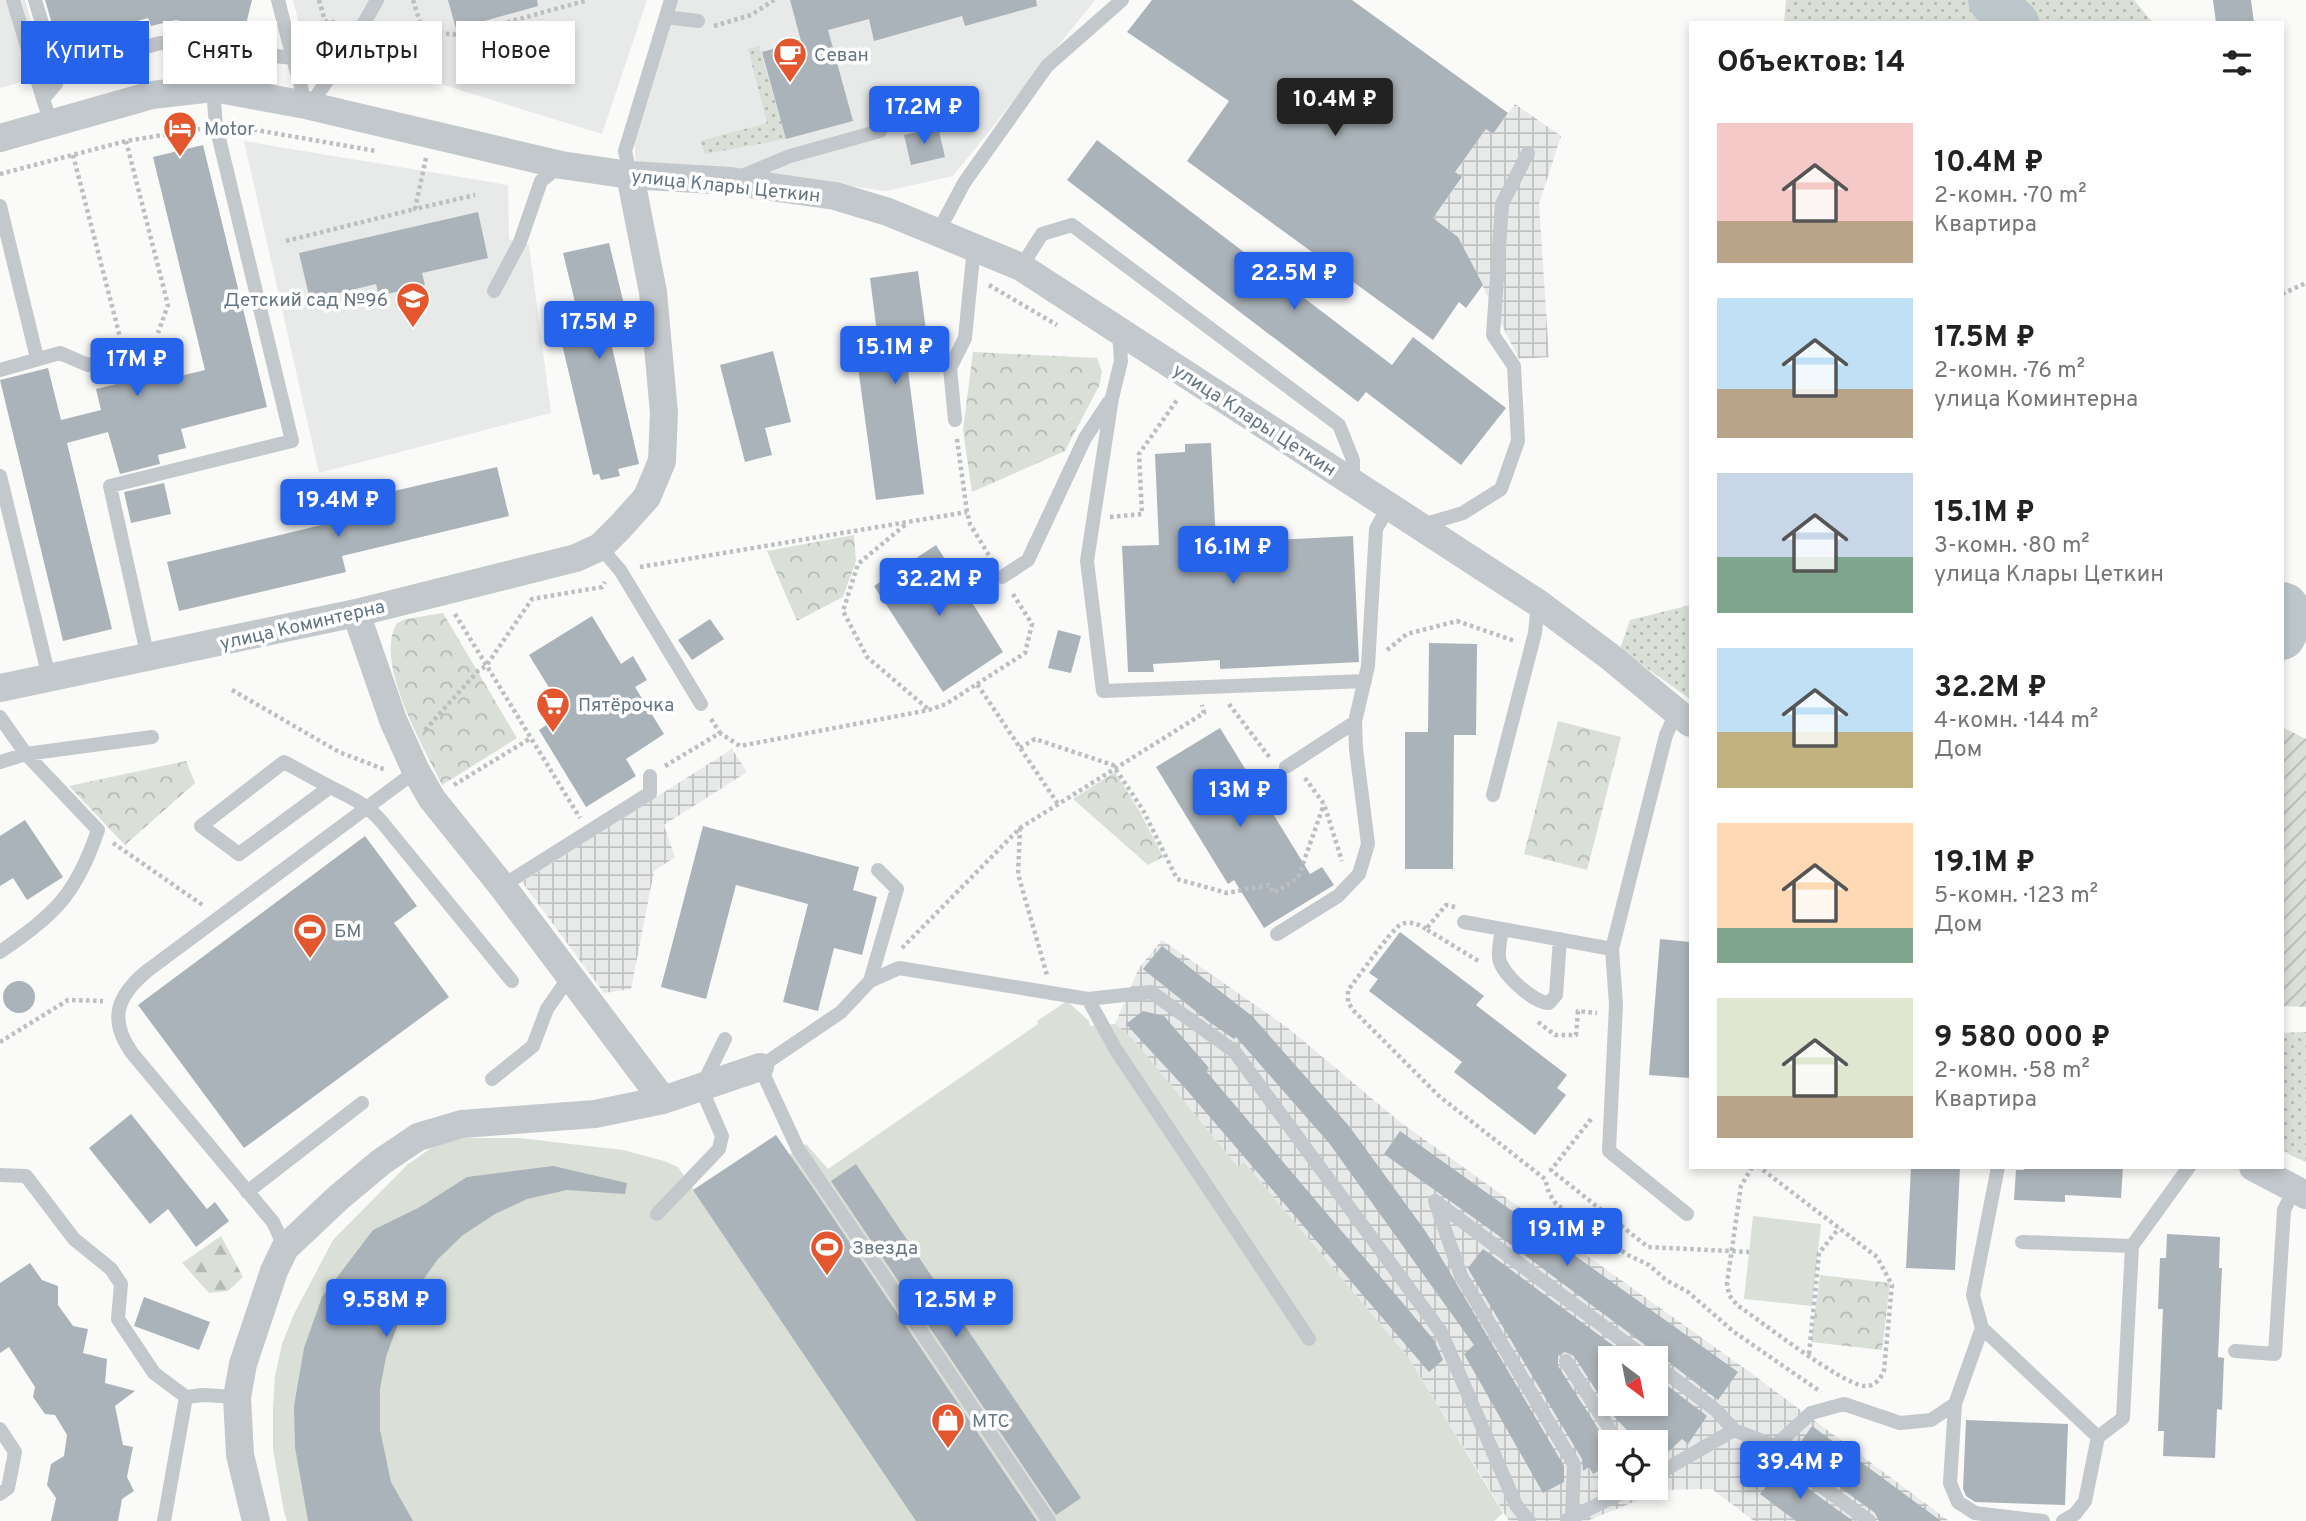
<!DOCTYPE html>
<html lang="ru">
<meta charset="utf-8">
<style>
body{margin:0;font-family:Overpass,sans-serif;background:#f6f6f6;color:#222;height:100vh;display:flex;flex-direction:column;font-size:26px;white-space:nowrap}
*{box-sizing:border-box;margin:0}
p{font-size:23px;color:#767676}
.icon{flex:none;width:38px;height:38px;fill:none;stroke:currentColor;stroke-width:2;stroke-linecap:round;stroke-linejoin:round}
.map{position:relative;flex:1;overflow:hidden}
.sheet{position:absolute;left:1689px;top:21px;width:595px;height:1148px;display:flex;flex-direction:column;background:#fff;border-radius:0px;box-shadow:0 4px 10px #0003}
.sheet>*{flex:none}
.banner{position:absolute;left:21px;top:21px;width:665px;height:63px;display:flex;gap:14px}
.needle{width:46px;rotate:148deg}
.controls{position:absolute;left:1598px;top:1346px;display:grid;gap:14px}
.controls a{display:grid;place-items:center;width:70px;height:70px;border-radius:0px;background:#fff;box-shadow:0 4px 10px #0003;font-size:35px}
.price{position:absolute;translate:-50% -60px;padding:0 16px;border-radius:7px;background:#2563eb;color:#fff;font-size:23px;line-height:46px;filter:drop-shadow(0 2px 4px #0008)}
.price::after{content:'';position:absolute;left:50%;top:42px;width:21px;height:16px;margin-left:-10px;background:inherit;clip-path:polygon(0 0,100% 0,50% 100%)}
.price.on{background:#222;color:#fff}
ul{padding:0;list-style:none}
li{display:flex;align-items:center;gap:21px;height:175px;padding:0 28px}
li span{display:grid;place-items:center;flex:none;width:196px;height:140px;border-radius:0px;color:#555}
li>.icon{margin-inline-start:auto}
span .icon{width:84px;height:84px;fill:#fffc;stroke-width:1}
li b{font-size:30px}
h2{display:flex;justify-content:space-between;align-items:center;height:84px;padding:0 28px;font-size:30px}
.pill{padding:0 24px;border-radius:0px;background:#fff;box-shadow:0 4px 10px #0003;font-size:24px;line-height:63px}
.pill.on{background:#2563eb;color:#fff}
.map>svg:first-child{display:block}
.built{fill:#e8e9e9}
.industrial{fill:url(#industrial-grid);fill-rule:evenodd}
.grass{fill:url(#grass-dots)}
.forest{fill:url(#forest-firs)}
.park{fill:url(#park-crowns)}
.garden{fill:url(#garden-furrows)}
.pitch{fill:#dadfd7}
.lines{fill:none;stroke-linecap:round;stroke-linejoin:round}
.river{stroke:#bbc7cb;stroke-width:46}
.building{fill:#aab3b9}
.path{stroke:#bbbfc2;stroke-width:4.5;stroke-dasharray:3.5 3.5;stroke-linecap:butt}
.lane{stroke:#c3c8cc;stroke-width:14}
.street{stroke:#c3c8cc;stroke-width:28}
.labels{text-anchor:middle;stroke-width:7;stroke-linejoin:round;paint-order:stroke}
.poi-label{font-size:19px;fill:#657683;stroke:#fff;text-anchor:start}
.street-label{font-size:19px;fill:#657683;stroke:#fff}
</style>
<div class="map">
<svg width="2306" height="1521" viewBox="0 0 2306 1521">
<defs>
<pattern id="industrial-grid" width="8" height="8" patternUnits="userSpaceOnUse" patternTransform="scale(1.75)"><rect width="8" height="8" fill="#e8e9e9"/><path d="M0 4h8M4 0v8" fill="none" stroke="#c0c1c2"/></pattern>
<pattern id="grass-dots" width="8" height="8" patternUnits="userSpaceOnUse" patternTransform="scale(1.75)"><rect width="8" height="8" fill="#dadfd7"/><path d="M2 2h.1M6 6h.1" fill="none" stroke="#b4b9b4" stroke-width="1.8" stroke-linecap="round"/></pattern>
<pattern id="forest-firs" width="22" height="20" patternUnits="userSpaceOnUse" patternTransform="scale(1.75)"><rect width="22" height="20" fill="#dadfd7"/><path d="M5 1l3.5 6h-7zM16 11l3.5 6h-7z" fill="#b4b9b4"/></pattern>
<pattern id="park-crowns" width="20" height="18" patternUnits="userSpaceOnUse" patternTransform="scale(1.75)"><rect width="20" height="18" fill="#dadfd7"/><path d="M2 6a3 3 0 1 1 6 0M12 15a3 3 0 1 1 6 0" fill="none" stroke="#b4b9b4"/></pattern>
<pattern id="garden-furrows" width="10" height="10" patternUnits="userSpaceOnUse" patternTransform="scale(1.75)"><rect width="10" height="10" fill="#dadfd7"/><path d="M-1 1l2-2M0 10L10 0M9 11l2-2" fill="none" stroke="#b4b9b4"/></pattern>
</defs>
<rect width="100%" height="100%" fill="#fafaf8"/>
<path class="built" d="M0 0H25L47 75 0 88Z
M293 0H647L602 134 346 55 305 49Z
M678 0H1095L953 176 886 191 779 176 636 167 634 136Z
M244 141 508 185 509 239 529 245 551 413 319 473Z"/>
<path class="industrial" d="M1515 104 1561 136 1539 204 1549 357 1519 359 1458 237 1433 218 1462 178 1455 172 1486 129 1493 134Z
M732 749 747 772 664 825 675 857 654 871 631 989 604 993 522 882Z
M1162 940 1288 1028 1400 1122 1751 1373 1949 1521H1754L1712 1489 1663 1490 1587 1521H1509L1409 1358 1245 1163 1238 1167 1134 1040 1115 1024 1139 968ZM1610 1358H1656V1404H1610ZM1610 1442H1656V1488H1610Z"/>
<path class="grass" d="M1786 0H2134L2153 23H1784Z
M759 46 786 139 705 154 700 141 767 123 748 49Z
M1690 605V699L1620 649 1630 620Z
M2306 1032V1162L2292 1156 2282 1149V1033Z"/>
<path class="forest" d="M221 1236 243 1277 228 1291 209 1293 182 1263Z"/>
<path class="park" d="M973 352 1097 358 1102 372 1099 386 1065 451 972 492 963 430Z
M854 535 856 561 843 597 797 621 767 551Z
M443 613 517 738 442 785C424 747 373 663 397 623L406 619Z
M1558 721 1621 737 1587 870 1524 854Z
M186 761 195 783 125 845 69 786Z
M1115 772 1140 812 1163 857 1148 865 1073 799Z
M1820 1275 1890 1283 1882 1350 1811 1342Z"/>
<path class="garden" d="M2282 727 2306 739V1007L2282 1006Z"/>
<path class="pitch" d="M1067 1001 1089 1021 1090 1026 1115 1024 1134 1040 1238 1167 1244 1162 1409 1358 1503 1513 1494 1521H287L284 1512 273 1449V1408L275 1376 282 1344 294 1314 333 1240 407 1165 434 1146 466 1138H519L623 1150 664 1161 678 1167 694 1190 776 1135 789 1155 806 1144 828 1169 1038 1024 1037 1021Z
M1753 1216 1821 1224 1812 1306 1744 1299Z"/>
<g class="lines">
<path class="river" d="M1991 0 2016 23
M2282 605 2285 606C2293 619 2289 624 2282 637"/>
</g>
<path class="building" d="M45 0H252L243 36 176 20 151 26 148 18 58 44Z
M448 0H537L538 6 456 29Z
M790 0H1036L1037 6 965 26 962 16 874 41 869 19 828 30 853 121 786 139 762 52 801 41Z
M1152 0H1352L1508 113 1493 134 1486 129 1455 172 1462 177 1433 218 1458 237 1483 285 1466 308 1459 302 1433 340 1187 161 1229 101 1127 32Z
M2213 0H2251L2254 23H2216Z
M938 127 945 157 911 165 904 135Z
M1097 140 1392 365 1413 337 1506 408 1461 465 1366 392 1358 402 1067 180Z
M203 145 267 407 181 429 186 448 158 455 160 464 120 474 108 432 67 443 112 629 63 641 0 380 48 368 61 420 101 410 96 389 166 372 168 379 205 370 153 157Z
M478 212 488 258 422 273 425 285 379 296 376 284 310 300 299 253Z
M609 243 630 329 609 334 639 464 618 469 620 476 601 480 599 474 593 475 562 344 584 339 563 253Z
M918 271 930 360 907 363 924 494 876 500 858 367 881 364 870 278Z
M773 351 791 422 765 428 772 455 745 462 720 365Z
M1211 443 1216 543 1353 536 1359 662 1220 669V660L1153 664 1154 672H1128L1122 546 1159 545 1155 454 1185 452V444Z
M497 467 509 516 342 556 346 572 179 611 167 562 334 522 330 506Z
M164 483 171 514 131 523 124 492Z
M936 545 1003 652 943 692 874 586Z
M592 616 621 664 633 656 647 680 635 687 664 734 626 759 636 776 586 807 539 730 555 719 559 704 529 655Z
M710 619 724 639 692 660 678 640Z
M1058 630 1081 636 1071 673 1048 668Z
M1429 643 1477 644 1476 735H1454L1453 869H1405V732H1428Z
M1220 728 1310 874 1322 867 1334 885 1264 928 1234 880 1228 884 1156 767Z
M25 820 63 877 27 900 13 878 0 886V836Z
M703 826 859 867 853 890 877 897 862 955 834 948 818 1011 783 1002 808 904 736 885 706 999 661 987Z
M365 836 417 906 394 923 449 997 244 1148 138 1005Z
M1400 932 1484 996 1476 1005 1567 1075 1557 1088 1566 1095 1535 1135 1454 1072 1462 1062 1369 991 1378 979 1369 973Z
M1660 939 1690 942V1078L1649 1075Z
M1162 946 1252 1016 1349 1126 1426 1232 1564 1466V1482L1543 1493 1464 1354 1474 1345 1329 1143 1236 1037 1234 1039 1208 1021 1143 969Z
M3 997a16 16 0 1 1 32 0a16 16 0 1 1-32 0Z
M1143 1011 1164 1016 1209 1068 1206 1071 1434 1340 1443 1360 1429 1372 1185 1088 1126 1024Z
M131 1114 207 1209 215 1202 229 1221 196 1247 168 1209 150 1224 89 1148Z
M1400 1131 1738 1372 1718 1400 1662 1357 1655 1356 1652 1350 1495 1233 1384 1154Z
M776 1135 815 1191 1037 1521H916L693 1190Z
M856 1164 1081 1498 1056 1515 831 1181Z
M553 1166 627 1183 625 1194 567 1190 527 1199 495 1214 463 1235 438 1259 415 1291 399 1321 386 1357 380 1389V1430L391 1482 413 1521H308L295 1447 294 1406 304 1348 322 1297 373 1230 420 1207 467 1177Z
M1911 1167H1960L1955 1270 1906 1268Z
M2024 1167H2123L2121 1198 2065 1195V1202L2014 1200 2016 1170H2024Z
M2167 1234 2220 1237 2219 1268H2222L2218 1357 2224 1358 2222 1410 2217 1409 2215 1458 2163 1456 2164 1431H2158L2163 1309H2158L2160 1258H2166Z
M1483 1249 1630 1358H1610V1404H1656V1377L1707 1416 1688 1444 1682 1439 1656 1463V1442H1638L1610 1412 1574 1356 1565 1352 1558 1356V1366L1610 1447V1464L1593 1474 1589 1467 1583 1471 1582 1459 1470 1272 1468 1268Z
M30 1263 42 1280 58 1286V1305L73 1326 88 1329 83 1353 107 1359 105 1383 135 1391 115 1406 123 1445 133 1447 127 1477 134 1491 122 1499 118 1521H51L56 1498 47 1485 51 1464 64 1456 67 1435 55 1415 45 1414 33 1397 35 1387 9 1347 0 1353V1283Z
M144 1297 210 1322 199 1350 134 1326Z
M1966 1420 2068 1424 2065 1505 1975 1502 1966 1496 1963 1489Z
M1812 1426 1941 1521H1879L1875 1513 1793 1453Z
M1781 1469 1853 1521H1796L1760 1494Z"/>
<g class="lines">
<path class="path" d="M319 0 325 21 343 24
M413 0 423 32
M714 26 751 15 774 0
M383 28 461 35 588 0
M233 126 376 151
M126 141 168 305 158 333
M73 155 121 341
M426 158 415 209 475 195
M0 174 126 141 200 129
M286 241 415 209
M989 285 1057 325
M2282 294 2306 283
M957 439 967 512 970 524 993 562
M1110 517 1142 514 1139 454 1177 400
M905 525 858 564 843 611 867 657 928 709
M640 567 967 512
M455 614 580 818
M1387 650 1407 634 1457 621 1515 641
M977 684 1025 653 1032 624 1011 591
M232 690 339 752 386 770
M1229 704 1270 758
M711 719 720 733
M425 730 478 671 486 666 532 599 602 587 605 582
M1020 748 1035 739 1113 765 1143 810 1177 879 1227 893 1269 885 1274 893 1298 878 1324 804
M665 766 720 733 740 746 929 710 946 704 977 684 1058 804
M1305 778 1324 804 1342 861
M454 785 531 738
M1020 828 1018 874 1047 975
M113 843 204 906
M1455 907 1446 905 1426 929 1480 962
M1426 929C1418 924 1409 920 1400 925 1391 930 1357 979 1348 990V1002L1353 1010 1439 1096 1545 1179 1549 1193 1556 1204 1628 1255 1649 1265 1666 1280 1688 1292 1734 1332 1821 1392
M902 948 1020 828 1204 713 1202 705
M1538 1022 1555 1035H1576L1578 1011 1597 1013
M0 1042 68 1000 103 1001
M1591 1119 1551 1170 1648 1247 1749 1252
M1752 1167 1741 1186 1727 1283 1729 1295 1737 1305C1762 1322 1840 1383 1864 1386 1874 1387 1881 1379 1884 1370L1892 1285 1877 1257 1759 1167
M1809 1354 1819 1253 1839 1228"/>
<path class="lane" d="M13 0 43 99
M35 0 57 73 56 84 43 99 51 123
M666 17 698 21
M293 58 306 105
M57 73 160 43 293 58 278 0
M309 106 346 55 377 0
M630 175 625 151 671 0
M737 178 790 156 880 131
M0 206 37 358
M938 232 964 183 1047 66 1122 0
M1021 267 1042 234 1072 225 1339 425 1353 460V482
M494 291 520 242 541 181 560 166
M1119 331 1121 361 1112 398 1087 561 1103 691 1365 681
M0 370 60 353 88 365 153 350
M955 420 950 368 965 338 974 247
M0 476 49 677
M1419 526 1463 513 1501 489 1518 441 1514 366 1493 335 1502 204 1528 153
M600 547 620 570 701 704
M1002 577 1028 560 1085 438 1109 402
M148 658 110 486 292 441 216 126 213 88
M1677 711 1666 735 1612 949 1616 1004 1609 1151 1687 1214
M0 717 26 754 98 830C76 895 55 914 0 952
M0 762 26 754 152 737
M1286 767 1355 722
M330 787 284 762 201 826 239 854 330 787C350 797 366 804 381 821L512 981
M1493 795 1535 633 1538 603
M502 886 650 793V776
M1464 922 1612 949
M1502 929C1501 938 1498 948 1499 957 1500 973 1534 1003 1549 1003L1556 995 1560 939
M1277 934 1338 896 1359 874 1368 844 1356 749 1355 722 1368 666 1376 529 1389 506
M870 981 897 889 878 870
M1088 999 1116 1050 1309 1339
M492 1079 533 1046 547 1009 570 976
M1998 1167 1973 1295 1982 1328 2098 1437
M0 1175 26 1176 74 1239 111 1269 121 1284 118 1319 154 1373 186 1397 203 1395 237 1397
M247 1192 362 1103
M657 1214 719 1149 722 1136 701 1088 725 1039
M2022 1242 2132 1246
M285 1248 273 1222 132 1053C108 1019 117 996 147 971L416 771
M1982 1328 1955 1404 1950 1483 1958 1502 1975 1513 2043 1521
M2235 1351 2275 1354 2284 1210 2294 1190
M1566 1361 1618 1442
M1656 1365 1717 1411 1734 1430
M0 1429 15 1452 8 1488 0 1494
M1775 1446 1787 1461 1869 1521
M1656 1475 1734 1430 1775 1446 1811 1413 1844 1404 1900 1423 1931 1420 1955 1404
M1572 1517 1574 1464 1461 1276 1435 1201 1646 1358
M1567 1520 1631 1488
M164 1521 186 1397
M1049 1521 798 1149 760 1067 841 1012 870 981 899 968 1088 999 1151 992 1234 1051 1441 1332 1516 1505 1529 1521
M2063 1521 2075 1514 2085 1501 2098 1437 2123 1418 2132 1246 2189 1167"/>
<path class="street" d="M0 138 152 95 213 88 306 105 561 165 630 175 730 181 835 196 888 212 1021 267 1538 603 1609 656 1690 723
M356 613 393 720 416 771 432 799 502 886 663 1100
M0 688 356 613 576 558 600 547 621 526 647 497 662 461 664 413 653 292 630 175
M2253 1167 2306 1195
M256 1521 240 1455 237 1397 243 1364 274 1271 285 1248 338 1198 381 1162 418 1137 462 1124 595 1114 663 1100 760 1067"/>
</g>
<defs>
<g id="cafe-pin" transform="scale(1.75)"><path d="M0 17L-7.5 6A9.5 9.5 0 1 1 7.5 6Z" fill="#e4572e" stroke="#fff"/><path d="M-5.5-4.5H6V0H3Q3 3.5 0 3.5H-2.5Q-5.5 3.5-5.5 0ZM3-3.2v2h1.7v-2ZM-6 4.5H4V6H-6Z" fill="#fff"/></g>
<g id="hotel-pin" transform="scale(1.75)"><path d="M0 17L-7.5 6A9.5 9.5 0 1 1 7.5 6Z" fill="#e4572e" stroke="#fff"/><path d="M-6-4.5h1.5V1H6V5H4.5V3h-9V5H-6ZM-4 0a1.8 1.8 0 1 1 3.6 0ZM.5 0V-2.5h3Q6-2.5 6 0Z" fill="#fff"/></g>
<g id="school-pin" transform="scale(1.75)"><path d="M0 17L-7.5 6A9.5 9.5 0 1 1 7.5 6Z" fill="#e4572e" stroke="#fff"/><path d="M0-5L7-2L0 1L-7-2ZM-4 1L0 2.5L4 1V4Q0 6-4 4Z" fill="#fff"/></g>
<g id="supermarket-pin" transform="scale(1.75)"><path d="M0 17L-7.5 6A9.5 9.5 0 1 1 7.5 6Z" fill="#e4572e" stroke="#fff"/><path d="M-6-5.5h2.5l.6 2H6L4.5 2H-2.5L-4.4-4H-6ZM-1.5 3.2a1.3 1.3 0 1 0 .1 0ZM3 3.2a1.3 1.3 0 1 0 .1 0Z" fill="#fff"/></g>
<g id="stadium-pin" transform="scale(1.75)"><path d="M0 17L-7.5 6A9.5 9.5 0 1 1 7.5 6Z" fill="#e4572e" stroke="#fff"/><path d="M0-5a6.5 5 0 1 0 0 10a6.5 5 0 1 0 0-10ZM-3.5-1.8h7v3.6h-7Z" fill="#fff"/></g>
<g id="shop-pin" transform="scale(1.75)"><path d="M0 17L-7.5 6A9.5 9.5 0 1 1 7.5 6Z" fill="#e4572e" stroke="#fff"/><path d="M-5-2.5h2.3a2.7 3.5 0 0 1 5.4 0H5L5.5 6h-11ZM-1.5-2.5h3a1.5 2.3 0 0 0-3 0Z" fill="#fff"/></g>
</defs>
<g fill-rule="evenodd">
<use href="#cafe-pin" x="790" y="54"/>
<use href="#hotel-pin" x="180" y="128"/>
<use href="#school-pin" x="413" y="299"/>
<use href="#supermarket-pin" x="553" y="704"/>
<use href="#stadium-pin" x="310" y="930"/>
<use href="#stadium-pin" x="827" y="1247"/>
<use href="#shop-pin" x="948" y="1420"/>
</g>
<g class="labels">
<g class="poi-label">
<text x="814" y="61">Севан</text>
<text x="204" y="135">Motor</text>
<text x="388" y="306" text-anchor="end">Детский сад №96</text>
<text x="578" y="711">Пятёрочка</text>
<text x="334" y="937">БМ</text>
<text x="852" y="1254">Звезда</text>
<text x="972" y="1427">МТС</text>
</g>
<g class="street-label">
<text transform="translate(726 185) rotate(6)" y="7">улица Клары Цеткин</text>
<text transform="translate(1255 419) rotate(33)" y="7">улица Клары Цеткин</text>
<text transform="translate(302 624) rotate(-13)" y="7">улица Коминтерна</text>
</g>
</g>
</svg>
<div class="controls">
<a><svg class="needle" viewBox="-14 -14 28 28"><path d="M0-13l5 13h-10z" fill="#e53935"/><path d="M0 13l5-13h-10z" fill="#767676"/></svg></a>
<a><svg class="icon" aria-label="locate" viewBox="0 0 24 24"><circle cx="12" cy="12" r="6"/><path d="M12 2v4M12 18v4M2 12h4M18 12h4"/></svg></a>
</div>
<b class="price on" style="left:1335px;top:138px">10.4M ₽</b>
<b class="price" style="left:924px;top:146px">17.2M ₽</b>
<b class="price" style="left:1294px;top:312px">22.5M ₽</b>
<b class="price" style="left:599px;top:361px">17.5M ₽</b>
<b class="price" style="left:895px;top:386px">15.1M ₽</b>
<b class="price" style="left:137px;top:398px">17M ₽</b>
<b class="price" style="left:338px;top:539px">19.4M ₽</b>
<b class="price" style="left:1233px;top:586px">16.1M ₽</b>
<b class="price" style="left:939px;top:618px">32.2M ₽</b>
<b class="price" style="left:1240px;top:829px">13M ₽</b>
<b class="price" style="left:1567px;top:1268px">19.1M ₽</b>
<b class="price" style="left:386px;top:1339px">9.58M ₽</b>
<b class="price" style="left:956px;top:1339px">12.5M ₽</b>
<b class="price" style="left:1800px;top:1501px">39.4M ₽</b>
<div class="banner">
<a class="pill on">Купить</a>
<a class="pill">Снять</a>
<a class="pill">Фильтры</a>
<a class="pill">Новое</a>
</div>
<section class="sheet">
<h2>Объектов: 14<svg class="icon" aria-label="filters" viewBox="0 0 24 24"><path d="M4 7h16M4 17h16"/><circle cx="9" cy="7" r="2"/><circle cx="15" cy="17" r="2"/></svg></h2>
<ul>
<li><span style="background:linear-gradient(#f6c9c9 70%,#b9a48a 0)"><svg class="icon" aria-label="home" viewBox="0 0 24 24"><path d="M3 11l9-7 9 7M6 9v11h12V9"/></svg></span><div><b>10.4M ₽</b><p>2-комн. · 70 m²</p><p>Квартира</p></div></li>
<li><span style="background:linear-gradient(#bfe0f5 65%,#b9a48a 0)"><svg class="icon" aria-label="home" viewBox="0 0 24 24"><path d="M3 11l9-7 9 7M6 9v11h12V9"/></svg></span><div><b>17.5M ₽</b><p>2-комн. · 76 m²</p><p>улица Коминтерна</p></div></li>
<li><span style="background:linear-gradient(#c9d6e8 60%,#7fa58c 0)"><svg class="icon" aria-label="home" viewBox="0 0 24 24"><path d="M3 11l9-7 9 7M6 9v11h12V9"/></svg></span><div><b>15.1M ₽</b><p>3-комн. · 80 m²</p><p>улица Клары Цеткин</p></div></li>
<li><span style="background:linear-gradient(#bfe0f5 60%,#c2b280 0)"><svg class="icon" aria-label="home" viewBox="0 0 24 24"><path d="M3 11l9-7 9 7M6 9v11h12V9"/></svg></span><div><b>32.2M ₽</b><p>4-комн. · 144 m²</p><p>Дом</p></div></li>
<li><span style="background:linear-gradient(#ffd9b3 75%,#7fa58c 0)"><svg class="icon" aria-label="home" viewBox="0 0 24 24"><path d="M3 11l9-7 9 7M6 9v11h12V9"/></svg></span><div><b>19.1M ₽</b><p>5-комн. · 123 m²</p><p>Дом</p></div></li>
<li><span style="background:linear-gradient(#dfe7d0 70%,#b9a48a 0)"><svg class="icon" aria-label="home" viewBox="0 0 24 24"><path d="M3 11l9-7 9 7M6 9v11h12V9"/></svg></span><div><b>9 580 000 ₽</b><p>2-комн. · 58 m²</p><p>Квартира</p></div></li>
</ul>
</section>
</div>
